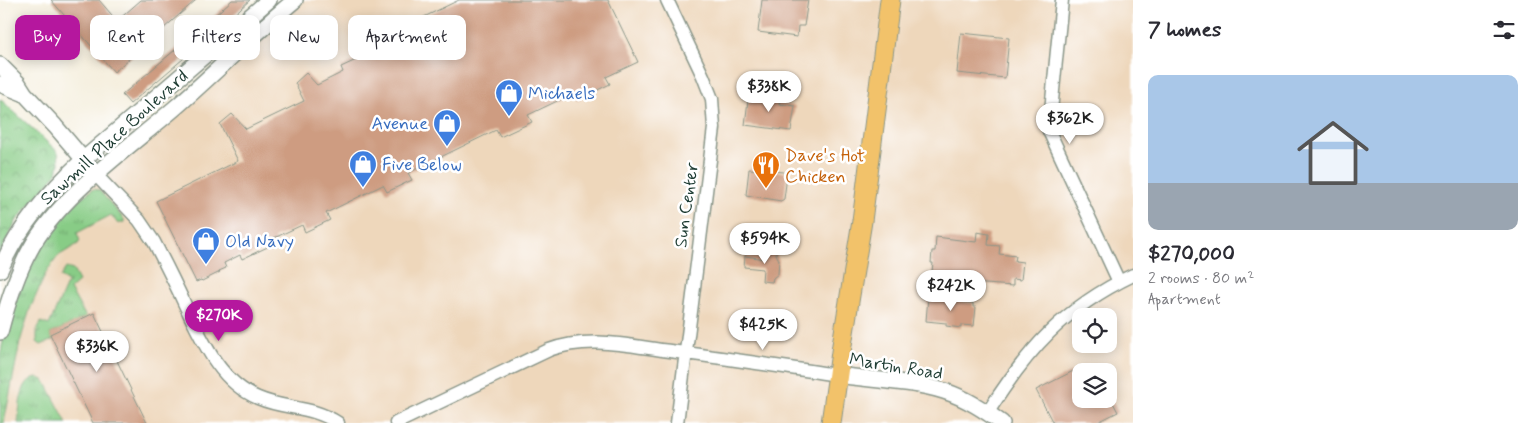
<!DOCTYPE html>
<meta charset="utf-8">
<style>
body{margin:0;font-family:Mynerve,sans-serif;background:#f2f2f3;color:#2b2b33;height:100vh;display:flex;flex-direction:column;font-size:19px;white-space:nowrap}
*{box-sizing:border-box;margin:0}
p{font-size:16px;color:#7c7c81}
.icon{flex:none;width:28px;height:28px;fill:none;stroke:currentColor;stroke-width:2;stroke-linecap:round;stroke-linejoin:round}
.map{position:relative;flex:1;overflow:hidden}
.drawer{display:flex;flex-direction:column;background:#fff;width:400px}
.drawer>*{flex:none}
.hud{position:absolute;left:15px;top:15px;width:475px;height:45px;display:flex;gap:10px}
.tools{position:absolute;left:1072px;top:308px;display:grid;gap:10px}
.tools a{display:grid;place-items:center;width:45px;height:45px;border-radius:10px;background:#fff;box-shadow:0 2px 12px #0003;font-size:25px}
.price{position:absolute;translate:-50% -42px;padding:0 11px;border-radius:18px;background:#fff;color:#222;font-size:16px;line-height:32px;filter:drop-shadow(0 1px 2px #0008)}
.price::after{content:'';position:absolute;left:50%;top:30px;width:15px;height:11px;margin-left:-8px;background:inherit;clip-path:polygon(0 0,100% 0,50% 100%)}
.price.active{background:#b5179e;color:#fff}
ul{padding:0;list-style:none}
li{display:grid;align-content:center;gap:10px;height:265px;padding:0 15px}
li+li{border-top:1px solid #e1e1e2}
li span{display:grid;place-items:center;height:155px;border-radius:10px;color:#555}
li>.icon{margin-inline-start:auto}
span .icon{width:90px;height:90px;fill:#fffc;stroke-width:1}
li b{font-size:21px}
h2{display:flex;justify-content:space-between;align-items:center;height:60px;padding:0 15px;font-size:21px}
.chip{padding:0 18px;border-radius:10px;background:#fff;box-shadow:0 2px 12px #0003;font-size:18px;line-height:45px}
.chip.active{background:#b5179e;color:#fff}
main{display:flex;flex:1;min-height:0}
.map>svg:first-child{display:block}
.built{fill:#eed7bb;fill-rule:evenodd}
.grass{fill:url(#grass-tufts);stroke:#54845d}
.park{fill:url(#park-crowns);stroke:#54845d}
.building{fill:#ce9c81}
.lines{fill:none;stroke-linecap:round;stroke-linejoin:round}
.minor-casing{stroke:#8a9689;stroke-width:15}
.tertiary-casing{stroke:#8a9689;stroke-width:18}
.primary-casing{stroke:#8a9689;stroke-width:21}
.minor{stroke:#fff;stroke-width:12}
.tertiary{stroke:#fff;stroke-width:15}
.primary{stroke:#f2c26a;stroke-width:19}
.labels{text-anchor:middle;stroke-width:5;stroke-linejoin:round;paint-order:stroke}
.shop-label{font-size:18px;fill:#366cbe;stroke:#fff;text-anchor:start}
.street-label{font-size:18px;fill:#1f3d34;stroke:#fff}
.food-label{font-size:18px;fill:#c56008;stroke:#fff;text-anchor:start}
</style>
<main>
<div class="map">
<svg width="1133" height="423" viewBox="0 0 1133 423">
<defs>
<pattern id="grass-tufts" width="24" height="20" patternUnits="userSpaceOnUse" patternTransform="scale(1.25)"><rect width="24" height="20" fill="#88cc86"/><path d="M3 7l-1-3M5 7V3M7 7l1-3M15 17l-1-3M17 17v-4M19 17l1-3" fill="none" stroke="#6fa76e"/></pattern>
<pattern id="park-crowns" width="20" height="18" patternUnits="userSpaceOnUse" patternTransform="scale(1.25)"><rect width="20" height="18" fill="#88cc86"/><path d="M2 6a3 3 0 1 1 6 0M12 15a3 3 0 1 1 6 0" fill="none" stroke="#6fa76e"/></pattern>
</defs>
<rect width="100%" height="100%" fill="#fff"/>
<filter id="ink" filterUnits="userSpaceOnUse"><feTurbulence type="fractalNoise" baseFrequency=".02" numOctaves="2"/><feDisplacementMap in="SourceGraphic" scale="10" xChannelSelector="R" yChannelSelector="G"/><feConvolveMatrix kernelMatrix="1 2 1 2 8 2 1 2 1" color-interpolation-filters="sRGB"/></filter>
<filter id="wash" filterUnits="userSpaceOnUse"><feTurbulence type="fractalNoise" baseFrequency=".0096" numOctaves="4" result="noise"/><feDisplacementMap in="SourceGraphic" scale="20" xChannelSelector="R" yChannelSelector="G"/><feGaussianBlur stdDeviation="1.12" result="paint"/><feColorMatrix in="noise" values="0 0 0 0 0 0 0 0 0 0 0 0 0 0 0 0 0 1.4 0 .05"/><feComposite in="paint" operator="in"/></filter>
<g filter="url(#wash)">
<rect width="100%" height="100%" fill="#f5efde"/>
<path class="built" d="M295 0H1133V423H0V358L34 260 60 221 86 194 96 175ZM1081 316H1109V344H1081ZM1081 371H1109V399H1081Z"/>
<path class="grass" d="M93 189 99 190 124 219V222L118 224 111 215 77 233 80 241 78 244 58 256 46 273 30 309 20 342 4 423H0C0 402 0 379 0 358 7 304 47 219 93 189Z
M66 268 73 270 79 281 70 289 86 317 50 334 53 340 41 345 37 342V330L41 322 49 325 68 282 60 277Z
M37 377 45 381 67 423H18C20 408 19 380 37 377Z"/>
<path class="park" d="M0 99 58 152 59 163 57 173 17 220 0 253Z"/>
<g id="blocks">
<path class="building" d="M51 0H99L117 21 141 0H196L114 72Z
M232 0H250L221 26 213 17Z
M459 0H608L638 62 606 77 610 84 577 100 574 93 528 115 532 122 500 137 496 130 408 173 412 180 387 192 383 185 326 213 330 220 305 232 302 225 274 238 276 243 242 259 240 255 224 263 226 268 219 271 220 272 202 281 201 280 196 282 156 201 238 161 220 124 232 114 246 129 304 101 295 83 306 73 317 85 343 72 341 67 369 54 371 59 387 51 379 32 388 28 391 33Z
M762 0H808L804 26H798L797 37 758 32Z
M961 33 1009 38 1005 78 957 73Z
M182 44 190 53 130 104 122 95Z
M749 92 775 96 774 100H780L779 104 795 106 791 131 745 125Z
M749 169 784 172 787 176 784 199 781 201 746 195Z
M977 232 989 234 988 245 1000 246 999 254 1016 256 1015 261 1023 262 1021 280 1013 279V286L931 280 933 263H931L932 251H935L936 237 976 242Z
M766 249 776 251V254L779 260 778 274 773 278 772 282 762 281 763 269 744 267 745 256 765 259Z
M928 297 973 303V307H976L974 326 961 325V328L946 326V323L926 321Z
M94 313 147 423H93L50 334Z
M1081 367V399H1111L1118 412 1096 423H1053L1036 390Z"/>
</g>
</g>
<g filter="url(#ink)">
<use href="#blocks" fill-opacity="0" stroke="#8a9689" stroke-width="1"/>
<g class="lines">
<g class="minor-casing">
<path id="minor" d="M667 0 703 76 712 99 714 128 677 423
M1062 0 1049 131 1119 282
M96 175 139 220 154 242C165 263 176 285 186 307 203 342 220 382 258 398 286 410 311 405 338 423
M988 412C1028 349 1064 308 1133 275
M396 423 549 350C589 335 630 346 670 351 726 358 782 367 837 375"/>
</g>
<g class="tertiary-casing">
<path id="tertiary" d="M0 65 18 83 25 94 55 126 90 167
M0 84 25 94
M0 270C18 227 50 191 84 159L269 0
M0 332C7 305 16 275 30 250 59 196 130 147 176 107 216 72 254 34 295 0
M837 375C872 380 910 381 944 391 966 398 984 410 1002 423"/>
</g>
<g class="primary-casing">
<path id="primary" d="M831 423 842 345 862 221 890 0"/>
</g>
<use href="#minor" class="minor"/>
<use href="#tertiary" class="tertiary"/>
<use href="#primary" class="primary"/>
</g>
</g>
<defs>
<g id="shop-pin" transform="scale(1.4375)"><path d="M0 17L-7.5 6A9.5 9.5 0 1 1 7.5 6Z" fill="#3f7fe0" stroke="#fff"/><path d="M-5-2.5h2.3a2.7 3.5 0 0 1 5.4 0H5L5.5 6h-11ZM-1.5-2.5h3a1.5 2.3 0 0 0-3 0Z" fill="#fff"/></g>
<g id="restaurant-pin" transform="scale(1.4375)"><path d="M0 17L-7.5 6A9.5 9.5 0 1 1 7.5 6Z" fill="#e8710a" stroke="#fff"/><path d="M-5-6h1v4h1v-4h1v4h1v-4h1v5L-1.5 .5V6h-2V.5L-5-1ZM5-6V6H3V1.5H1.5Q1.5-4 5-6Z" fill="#fff"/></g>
</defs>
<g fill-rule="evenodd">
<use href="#shop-pin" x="509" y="93"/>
<use href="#shop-pin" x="447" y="123"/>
<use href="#shop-pin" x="363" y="164"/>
<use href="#restaurant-pin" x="766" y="165"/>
<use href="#shop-pin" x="206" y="241"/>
</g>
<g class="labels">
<g class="shop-label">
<text x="528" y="99">Michaels</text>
<text x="428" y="129" text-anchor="end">Avenue</text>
<text x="382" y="170">Five Below</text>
<text x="225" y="247">Old Navy</text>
</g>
<g class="street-label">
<text transform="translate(114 137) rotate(-42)" y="6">Sawmill Place Boulevard</text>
<text transform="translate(686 205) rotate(-82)" y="6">Sun Center</text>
<text transform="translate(896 366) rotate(9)" y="6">Martin Road</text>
</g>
<g class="food-label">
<text x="785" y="161">Dave's Hot<tspan x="785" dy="21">Chicken</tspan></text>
</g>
</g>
</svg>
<div class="tools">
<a><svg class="icon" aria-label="locate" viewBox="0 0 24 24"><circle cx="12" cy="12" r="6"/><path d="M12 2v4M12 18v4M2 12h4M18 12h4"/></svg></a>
<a><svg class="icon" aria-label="layers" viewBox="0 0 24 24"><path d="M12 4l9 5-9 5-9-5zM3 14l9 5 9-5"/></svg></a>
</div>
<b class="price" style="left:769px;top:113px">$338K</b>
<b class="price" style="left:1070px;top:145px">$362K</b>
<b class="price" style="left:765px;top:265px">$594K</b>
<b class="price" style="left:951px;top:312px">$242K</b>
<b class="price active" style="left:219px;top:342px">$270K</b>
<b class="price" style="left:763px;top:351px">$425K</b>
<b class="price" style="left:97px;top:373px">$336K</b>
<div class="hud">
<a class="chip active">Buy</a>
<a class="chip">Rent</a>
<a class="chip">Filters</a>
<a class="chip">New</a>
<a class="chip">Apartment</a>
</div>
</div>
<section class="drawer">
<h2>7 homes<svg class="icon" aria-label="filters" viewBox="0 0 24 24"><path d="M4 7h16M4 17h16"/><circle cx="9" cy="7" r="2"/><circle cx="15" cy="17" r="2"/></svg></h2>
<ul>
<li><span style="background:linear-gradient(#a9c7e8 70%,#9aa5b1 0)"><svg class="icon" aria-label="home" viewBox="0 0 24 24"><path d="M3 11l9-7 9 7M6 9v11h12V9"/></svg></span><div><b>$270,000</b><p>2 rooms · 80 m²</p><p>Apartment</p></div></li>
</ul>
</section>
</main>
